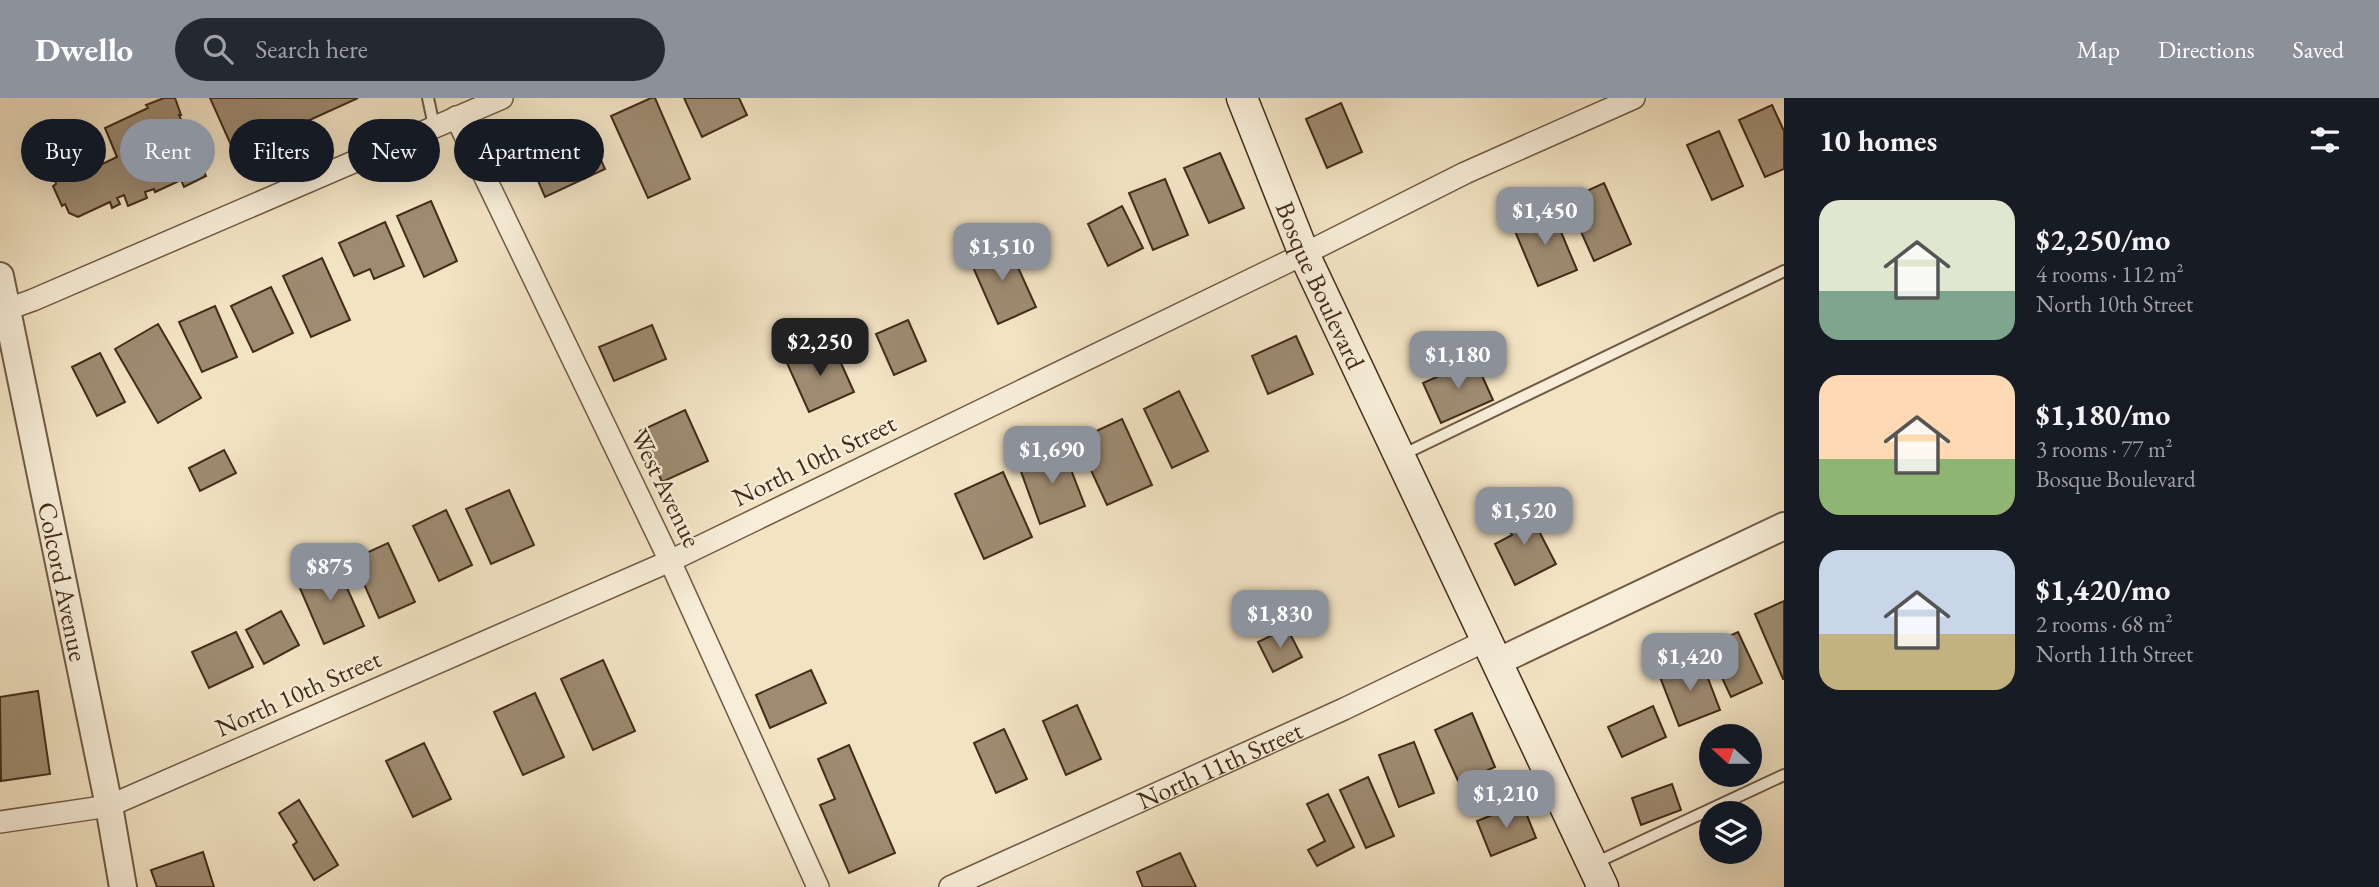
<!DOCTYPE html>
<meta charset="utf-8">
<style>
body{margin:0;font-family:"EB Garamond",serif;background:#242831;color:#f1f3f6;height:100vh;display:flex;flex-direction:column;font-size:26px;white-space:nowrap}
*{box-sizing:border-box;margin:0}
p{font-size:23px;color:#9ea1a6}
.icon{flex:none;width:38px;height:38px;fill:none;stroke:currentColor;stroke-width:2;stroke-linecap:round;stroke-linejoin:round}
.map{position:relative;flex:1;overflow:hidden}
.details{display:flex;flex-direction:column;background:#171b24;width:595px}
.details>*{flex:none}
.top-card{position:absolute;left:21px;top:21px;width:665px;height:63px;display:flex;gap:14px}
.needle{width:46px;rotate:291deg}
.tools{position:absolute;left:1699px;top:626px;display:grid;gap:14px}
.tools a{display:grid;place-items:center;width:63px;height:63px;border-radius:50%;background:#171b24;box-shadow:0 7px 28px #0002;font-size:35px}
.price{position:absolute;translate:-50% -60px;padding:0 16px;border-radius:14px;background:#8c9099;color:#fff;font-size:23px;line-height:46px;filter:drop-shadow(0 2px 4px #0008)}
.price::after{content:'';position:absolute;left:50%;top:42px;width:21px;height:16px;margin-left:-10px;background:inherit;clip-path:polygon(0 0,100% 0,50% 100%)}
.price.current{background:#222;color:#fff}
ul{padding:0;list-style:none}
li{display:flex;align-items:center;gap:21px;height:175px;padding:0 35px}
li span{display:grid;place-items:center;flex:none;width:196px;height:140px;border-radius:21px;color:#555}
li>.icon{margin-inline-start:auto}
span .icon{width:84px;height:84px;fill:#fffc;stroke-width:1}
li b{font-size:30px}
h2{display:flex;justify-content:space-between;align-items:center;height:84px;padding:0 35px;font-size:30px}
.chip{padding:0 24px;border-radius:32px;background:#171b24;box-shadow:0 7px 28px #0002;font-size:24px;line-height:63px}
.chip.current{background:#8c9099;color:#fff}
header{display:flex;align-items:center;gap:42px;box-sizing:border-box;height:98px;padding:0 35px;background:#8c9099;color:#fff}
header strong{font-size:33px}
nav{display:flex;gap:38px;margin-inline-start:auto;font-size:24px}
.search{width:490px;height:63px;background:#242831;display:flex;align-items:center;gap:18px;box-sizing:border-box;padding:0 24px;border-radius:38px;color:#9ea1a6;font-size:26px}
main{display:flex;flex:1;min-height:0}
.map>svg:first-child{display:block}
.building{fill:#9e8b71;stroke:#442c19;stroke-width:2}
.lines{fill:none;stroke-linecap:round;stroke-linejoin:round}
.service-casing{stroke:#705a44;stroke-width:14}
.minor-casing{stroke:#705a44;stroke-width:24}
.tertiary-casing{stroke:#705a44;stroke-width:30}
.secondary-casing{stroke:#442c19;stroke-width:33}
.service{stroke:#f7edd8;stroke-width:10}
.minor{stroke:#f7edd8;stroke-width:21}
.tertiary{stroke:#f7edd8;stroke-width:26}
.secondary{stroke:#f7edd8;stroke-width:30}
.labels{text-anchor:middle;stroke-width:5;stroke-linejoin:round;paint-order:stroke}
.street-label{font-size:26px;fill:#442c19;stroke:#f7edd8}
</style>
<header>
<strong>Dwello</strong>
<div class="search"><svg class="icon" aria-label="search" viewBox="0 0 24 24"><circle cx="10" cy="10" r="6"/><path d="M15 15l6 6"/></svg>Search here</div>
<nav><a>Map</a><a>Directions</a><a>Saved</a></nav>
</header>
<main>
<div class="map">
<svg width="1784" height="789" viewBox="0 0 1784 789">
<rect width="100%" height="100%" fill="#f2e3c3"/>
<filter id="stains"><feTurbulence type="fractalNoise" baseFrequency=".00286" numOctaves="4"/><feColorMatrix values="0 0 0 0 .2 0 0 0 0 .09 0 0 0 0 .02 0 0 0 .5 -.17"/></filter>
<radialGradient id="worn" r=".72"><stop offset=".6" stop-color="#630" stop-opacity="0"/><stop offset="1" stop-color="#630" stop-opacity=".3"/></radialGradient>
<path class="building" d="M164 0H175L181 17H179L206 78 184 89 181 82 155 94 154 91 145 94 147 100 128 108 124 97 117 100 120 106 112 110 110 104 78 119 69 115 65 106 62 108 53 88 56 86 49 59 42 60 38 41 45 40 43 28 70 22 74 38 85 36 92 71 117 59 105 30 148 10 146 7Z
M210 0H358L235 56Z
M651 0H655L690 81 648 100 611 18Z
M684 0H739L747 17 702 39Z
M1341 5 1362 54 1327 70 1306 21Z
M1772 7 1784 33V71L1765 79 1739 22Z
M1719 33 1743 88 1712 102 1687 47Z
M589 35 605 71 545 99 529 62Z
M1220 55 1244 110 1209 125 1184 70Z
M1165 81 1188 137 1153 152 1129 95Z
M1604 85 1631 146 1594 163 1567 102Z
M431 103 457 163 424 179 397 118Z
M1122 108 1143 150 1108 168 1088 126Z
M1551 110 1577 172 1538 188 1512 126Z
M385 124 404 168 374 181 370 171 354 178 339 145Z
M1006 143 1036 209 998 226 969 160Z
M322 160 350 222 311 239 283 178Z
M271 189 293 235 253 254 231 208Z
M215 208 237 259 202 274 179 224Z
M908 222 926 263 894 277 876 236Z
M158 226 201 300 158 325 115 251Z
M652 227 666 261 614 283 599 249Z
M1296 238 1313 276 1268 296 1252 258Z
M832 245 854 294 809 314 787 265Z
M100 255 125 304 97 318 72 269Z
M1475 262 1493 302 1441 325 1423 285Z
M1179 293 1208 353 1172 370 1144 311Z
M685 312 708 363 662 384 640 333Z
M1122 321 1152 387 1107 407 1077 342Z
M1063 351 1085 408 1040 426 1019 368Z
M224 352 236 375 200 393 189 370Z
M1003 374 1032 439 984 461 955 396Z
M509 392 534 447 491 466 466 411Z
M1525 406 1556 466 1515 487 1495 446 1512 437 1502 418Z
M446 412 472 467 439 483 413 428Z
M388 445 415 504 379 520 353 461Z
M335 463 364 528 324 546 296 481Z
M1784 503V581H1783L1755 516Z
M281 513 299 547 264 566 246 532Z
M1287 530 1302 559 1273 574 1258 544Z
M236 534 253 569 209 590 192 554Z
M1738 534 1762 585 1731 599 1707 548Z
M603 562 635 633 593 652 561 581Z
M1701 562 1720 612 1679 628 1660 579Z
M811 572 826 605 770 630 756 597Z
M38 593 50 676 1 683 0 599Z
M535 595 564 659 523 677 494 614Z
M1077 607 1101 661 1066 677 1043 623Z
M1653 608 1666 639 1622 659 1608 629Z
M1472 615 1495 669 1459 685 1435 632Z
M1004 631 1027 681 996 695 974 645Z
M1414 644 1434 695 1399 709 1379 657Z
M424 645 451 701 413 719 386 663Z
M849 647 895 755 849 775 820 707 835 701 818 661Z
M1368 679 1394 738 1366 750 1340 692Z
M1672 686 1681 712 1641 727 1632 700Z
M1328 696 1354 749 1317 768 1308 752 1325 743 1307 706Z
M299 702 338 767 314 782 293 747 297 744 279 715Z
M1522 705 1536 740 1491 758 1477 723Z
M203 754 214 789H157L151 772Z
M1180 755 1196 789H1143L1137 774Z"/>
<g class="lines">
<g class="service-casing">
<path id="service" d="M428 0 434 28
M1402 357 1784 173
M1593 766 1784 677"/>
</g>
<g class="minor-casing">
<g id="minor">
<path d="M456 19 670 463 818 789"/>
<path d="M0 214 33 202 502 0"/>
<path d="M0 724 109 708 670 463 1304 156 1465 75 1634 0"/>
<path id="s1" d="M950 789 1344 611 1487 542"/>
</g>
</g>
<g class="tertiary-casing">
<g id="tertiary">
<path id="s2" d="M0 178 109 708 123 789"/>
<path d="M1497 564 1784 428"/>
</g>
</g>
<g class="secondary-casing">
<g id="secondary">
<path id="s3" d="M1242 0 1304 156 1603 789"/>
</g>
</g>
<use href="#service" class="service"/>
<use href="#minor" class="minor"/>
<use href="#tertiary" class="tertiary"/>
<use href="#secondary" class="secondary"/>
</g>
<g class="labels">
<g class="street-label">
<text dy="9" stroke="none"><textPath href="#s3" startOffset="203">Bosque Boulevard</textPath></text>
<text transform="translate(814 362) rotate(-26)" y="9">North 10th Street</text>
<text transform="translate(666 390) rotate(64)" y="9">West Avenue</text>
<text dy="9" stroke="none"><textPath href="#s2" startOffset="312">Colcord Avenue</textPath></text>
<text transform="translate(298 595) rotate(-24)" y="9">North 10th Street</text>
<text dy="9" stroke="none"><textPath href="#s1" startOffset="296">North 11th Street</textPath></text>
</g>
</g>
<rect width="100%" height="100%" filter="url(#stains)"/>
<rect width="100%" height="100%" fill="url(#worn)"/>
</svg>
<div class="tools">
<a><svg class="needle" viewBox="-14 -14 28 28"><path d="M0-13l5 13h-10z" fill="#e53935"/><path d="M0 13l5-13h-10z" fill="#9ea1a6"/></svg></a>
<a><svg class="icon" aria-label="layers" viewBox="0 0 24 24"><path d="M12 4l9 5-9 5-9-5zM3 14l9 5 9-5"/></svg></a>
</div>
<b class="price" style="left:1545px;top:149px">$1,450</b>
<b class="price" style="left:1002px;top:185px">$1,510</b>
<b class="price current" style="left:820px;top:280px">$2,250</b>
<b class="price" style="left:1458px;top:293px">$1,180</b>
<b class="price" style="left:1052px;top:388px">$1,690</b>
<b class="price" style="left:1524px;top:449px">$1,520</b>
<b class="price" style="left:330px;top:505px">$875</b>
<b class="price" style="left:1280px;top:552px">$1,830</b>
<b class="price" style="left:1690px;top:595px">$1,420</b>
<b class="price" style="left:1506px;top:732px">$1,210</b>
<div class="top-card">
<a class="chip">Buy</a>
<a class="chip current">Rent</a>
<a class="chip">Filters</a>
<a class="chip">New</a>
<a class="chip">Apartment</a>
</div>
</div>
<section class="details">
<h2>10 homes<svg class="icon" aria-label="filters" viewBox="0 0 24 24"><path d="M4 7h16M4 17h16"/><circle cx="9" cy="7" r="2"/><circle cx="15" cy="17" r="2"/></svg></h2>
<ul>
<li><span style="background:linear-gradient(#dfe7d0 65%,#7fa58c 0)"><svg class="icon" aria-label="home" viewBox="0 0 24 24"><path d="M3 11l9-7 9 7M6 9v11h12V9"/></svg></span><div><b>$2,250/mo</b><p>4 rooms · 112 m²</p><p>North 10th Street</p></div></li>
<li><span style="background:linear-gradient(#ffd9b3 60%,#8fb573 0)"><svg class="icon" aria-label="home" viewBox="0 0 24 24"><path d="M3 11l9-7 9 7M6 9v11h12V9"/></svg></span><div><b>$1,180/mo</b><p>3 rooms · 77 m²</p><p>Bosque Boulevard</p></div></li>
<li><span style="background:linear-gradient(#c9d6e8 60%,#c2b280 0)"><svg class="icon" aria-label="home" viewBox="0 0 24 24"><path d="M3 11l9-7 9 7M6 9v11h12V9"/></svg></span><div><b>$1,420/mo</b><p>2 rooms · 68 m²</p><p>North 11th Street</p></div></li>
</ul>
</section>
</main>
